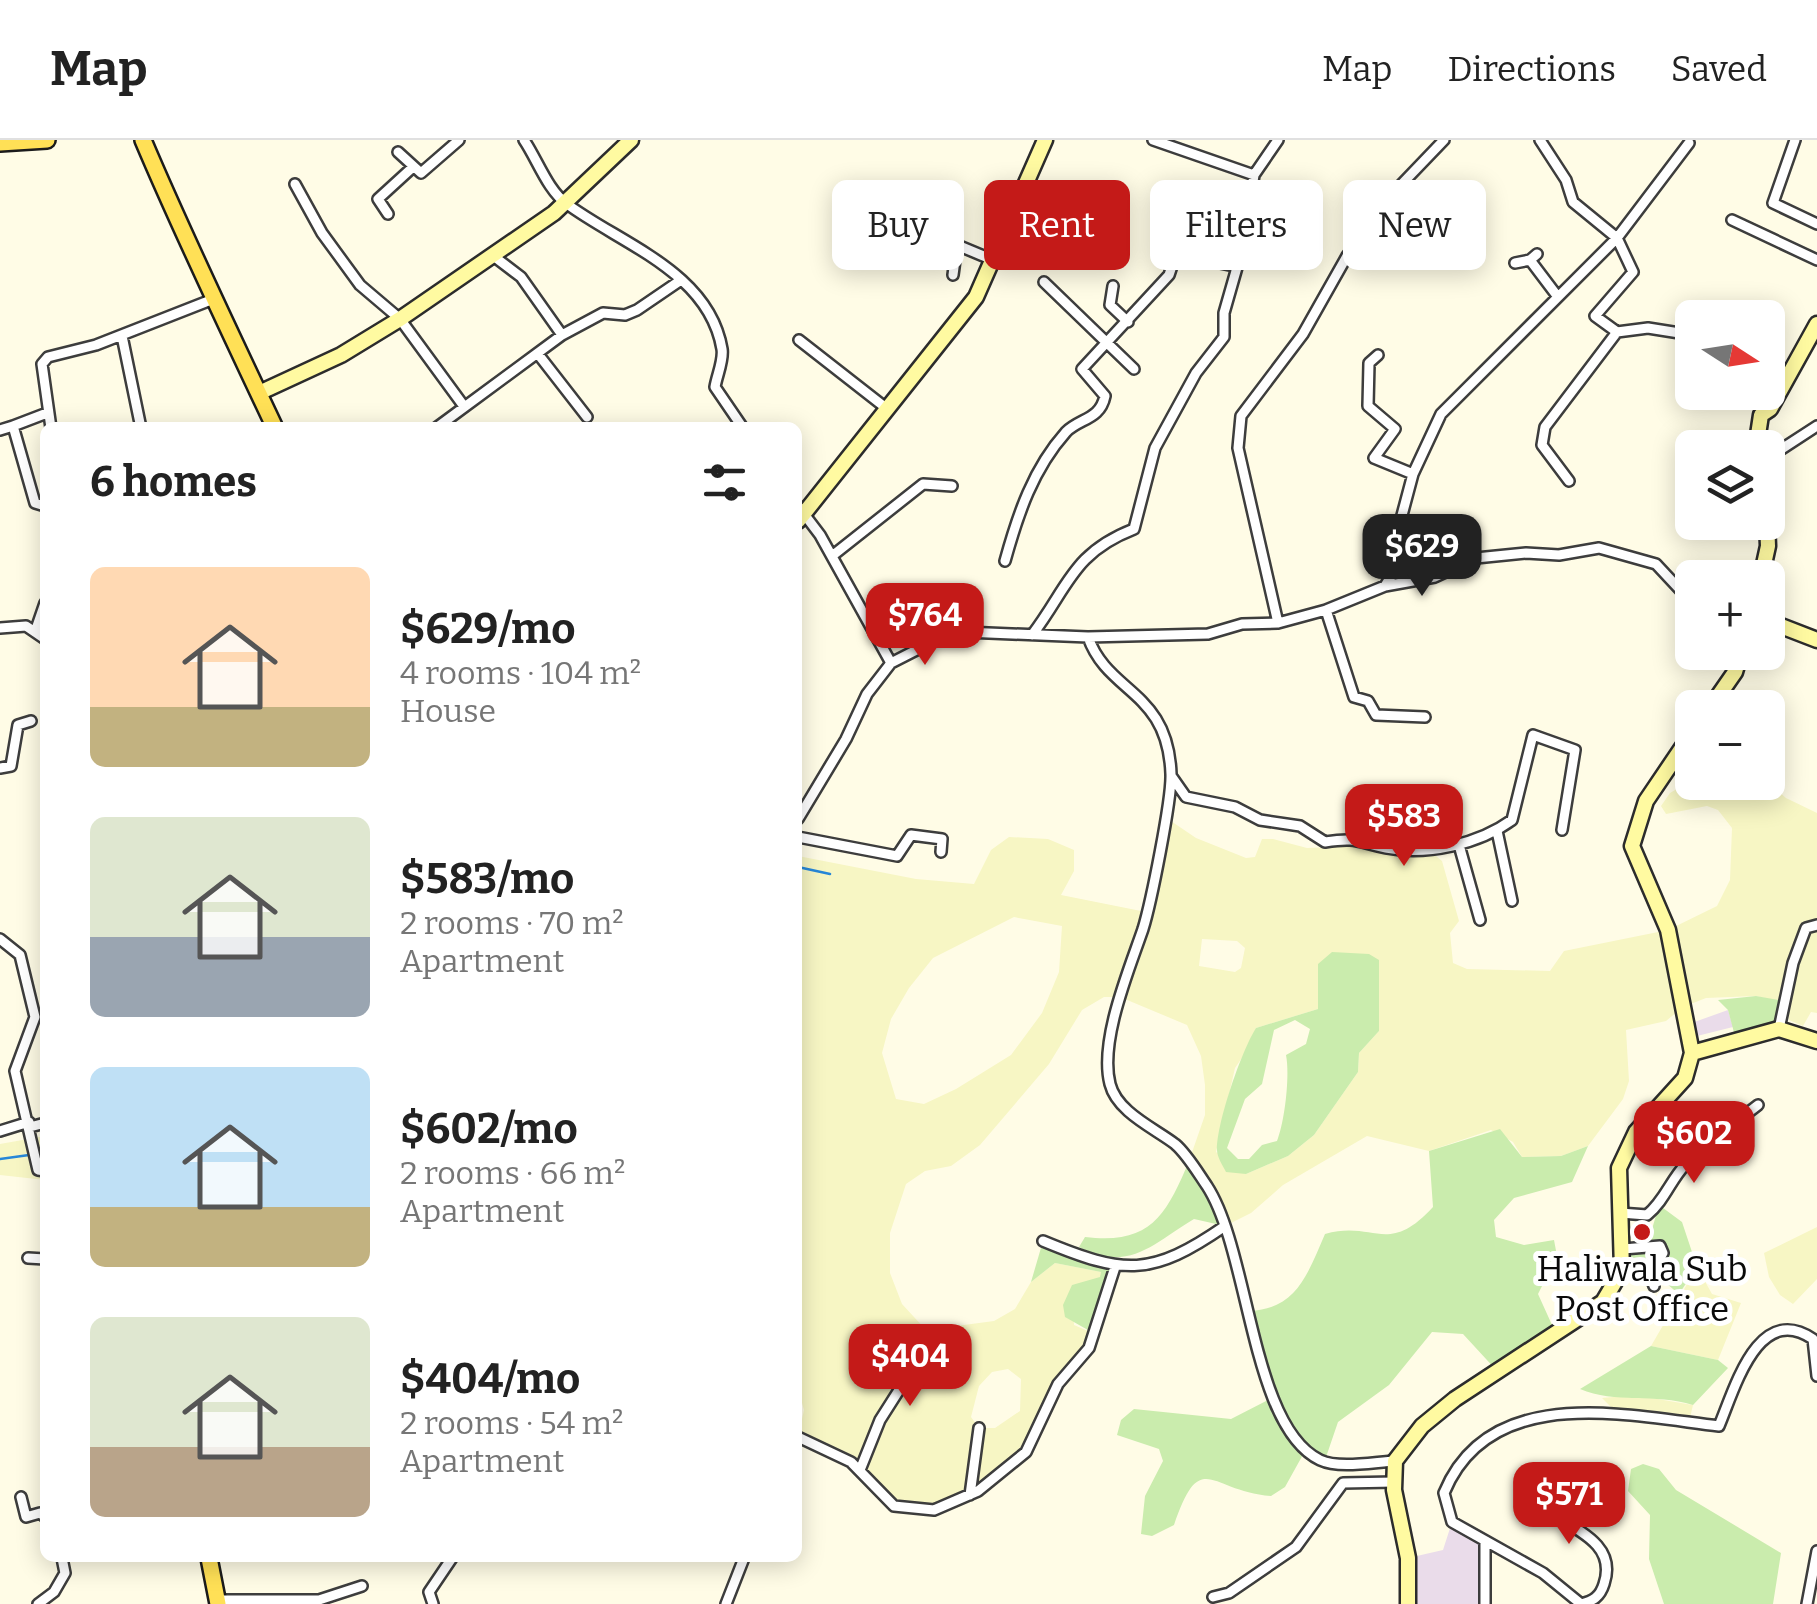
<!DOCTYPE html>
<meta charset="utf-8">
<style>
body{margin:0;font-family:Bitter,serif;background:#f2f2f2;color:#222;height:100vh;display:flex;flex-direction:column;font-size:38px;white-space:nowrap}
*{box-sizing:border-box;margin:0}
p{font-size:32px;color:#767676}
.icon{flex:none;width:55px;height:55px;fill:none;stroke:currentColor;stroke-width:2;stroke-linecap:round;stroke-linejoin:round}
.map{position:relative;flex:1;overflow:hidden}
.panel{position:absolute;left:40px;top:282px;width:762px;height:1140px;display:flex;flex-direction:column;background:#fff;border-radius:15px;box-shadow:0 5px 25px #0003}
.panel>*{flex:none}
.hud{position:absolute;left:832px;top:40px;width:832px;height:90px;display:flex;gap:20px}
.needle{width:65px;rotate:102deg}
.buttons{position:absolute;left:1675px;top:160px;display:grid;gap:20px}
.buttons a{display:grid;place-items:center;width:110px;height:110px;border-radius:15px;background:#fff;box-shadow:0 5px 25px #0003;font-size:50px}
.price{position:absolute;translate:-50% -85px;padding:0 22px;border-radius:20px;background:#c41a18;color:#fff;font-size:32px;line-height:65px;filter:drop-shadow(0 2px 5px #0008)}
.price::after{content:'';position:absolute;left:50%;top:60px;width:30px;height:22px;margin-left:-15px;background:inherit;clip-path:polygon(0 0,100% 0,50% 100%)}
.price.on{background:#222;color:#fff}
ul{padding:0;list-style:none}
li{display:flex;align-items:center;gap:30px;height:250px;padding:0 50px}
li span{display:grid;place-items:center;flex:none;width:280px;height:200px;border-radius:15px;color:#555}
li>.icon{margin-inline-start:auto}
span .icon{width:120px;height:120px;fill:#fffc;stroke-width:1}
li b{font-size:42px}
h2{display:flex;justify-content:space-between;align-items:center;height:120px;padding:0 50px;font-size:42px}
.chip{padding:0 35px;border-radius:15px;background:#fff;box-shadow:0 5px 25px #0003;font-size:35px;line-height:90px}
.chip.on{background:#c41a18;color:#fff}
header{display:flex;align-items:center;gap:60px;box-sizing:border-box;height:140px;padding:0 50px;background:#fff;border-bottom:2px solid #e0e0e0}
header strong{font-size:48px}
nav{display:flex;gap:55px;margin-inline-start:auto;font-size:35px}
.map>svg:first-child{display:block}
.industrial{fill:#eadcea}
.farmland{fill:#f7f6c4;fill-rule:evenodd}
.green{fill:#caecad;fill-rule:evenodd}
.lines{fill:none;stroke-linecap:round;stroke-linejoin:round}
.stream{stroke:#2787d8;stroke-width:2.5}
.street-casing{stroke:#3d3d3d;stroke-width:14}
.secondary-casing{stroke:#2c2c2c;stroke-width:19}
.primary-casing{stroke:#1b1b1b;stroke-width:20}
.street{stroke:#fff;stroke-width:9}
.secondary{stroke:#fffaa1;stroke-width:14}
.primary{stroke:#ffe056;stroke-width:15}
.poi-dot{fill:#c41a18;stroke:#fff;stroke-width:4}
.labels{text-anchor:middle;stroke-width:10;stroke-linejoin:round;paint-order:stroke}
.poi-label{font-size:35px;fill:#0a0a0a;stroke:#fff}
</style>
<header>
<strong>Map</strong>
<nav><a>Map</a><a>Directions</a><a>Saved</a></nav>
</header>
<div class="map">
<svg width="1817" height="1464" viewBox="0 0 1817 1464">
<rect width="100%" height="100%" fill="#fffce6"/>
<path class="industrial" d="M1728 870 1733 887 1689 898 1686 885Z
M1452 1382 1485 1404V1464H1408V1418L1443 1410Z"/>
<path class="farmland" d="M1692 640 1768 642 1786 658 1817 673V873L1811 872 1803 886 1789 880 1787 863 1756 856 1706 858 1683 867 1666 881 1626 890 1629 941 1623 959 1588 1006 1561 1016 1522 1017 1513 1002 1491 990 1429 1011 1367 996 1283 1045 1251 1073 1225 1086 1189 1021 1205 975V945L1201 916 1187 885 1120 857H1104L1082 870 1049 924 980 1005 951 1026 925 1031 906 1044 890 1093V1133L902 1164 926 1190 994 1181 1015 1169 1031 1142 1055 1123 1101 1132V1137L1087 1143 1072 1145 1074 1185 1095 1194 1058 1244 1026 1312 978 1351 934 1370 894 1366 860 1330 798 1297 804 1270 798 1249V716L916 739 974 744 991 710 1009 697 1048 699 1074 710V731L1061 755 1146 772 1165 677 1196 698 1246 718 1255 717 1262 699H1273L1307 708 1354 706 1407 716H1436L1442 721 1459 781 1450 793 1453 823 1467 829 1550 831 1564 811 1668 790 1717 766 1730 740 1732 688 1718 670 1707 666 1666 674 1661 666 1670 653ZM1014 777 1062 786 1059 832 1042 873 1011 915 956 949 924 964 896 959 882 913 891 879 909 848 933 818ZM1202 799 1237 801 1245 808 1241 828 1235 832 1199 826ZM1318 824 1379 891 1359 913 1358 932 1314 995 1288 1016 1246 1034 1216 1012 1235 928 1251 905 1256 888 1318 869ZM1008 1229 1021 1239 1020 1271 995 1288H979L971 1277 979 1246 992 1232Z
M45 996V1040L0 1035V1004Z
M1817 1087V1139L1793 1164 1780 1155 1769 1137 1764 1113Z
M1697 1127 1712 1154 1741 1163 1718 1220 1651 1206Z
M1634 1255 1693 1265 1689 1282 1619 1275 1602 1258Z"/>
<path class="green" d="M1332 812 1369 814 1379 820V891L1359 913 1358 932 1314 995 1288 1016 1246 1034 1226 1032C1223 1026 1217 1017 1217 1010 1217 981 1242 910 1256 888L1318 869V824ZM1295 880 1310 889 1306 904 1286 915C1290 935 1285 981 1277 1001L1262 1005 1249 1019H1238L1227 1008 1245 959 1262 944 1274 890Z
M1756 856 1784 861 1779 889 1736 900 1728 870 1718 860Z
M1500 989 1522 1017 1561 1016 1588 1006 1572 1042 1514 1058 1494 1080 1496 1097 1524 1105 1554 1100 1557 1116 1538 1154 1557 1196 1498 1232 1463 1194 1432 1192 1389 1245 1338 1282 1324 1323 1305 1311 1285 1347 1271 1356C1210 1352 1201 1306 1174 1385L1152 1396 1141 1394 1145 1356 1163 1321 1159 1309 1117 1295 1121 1280 1134 1269 1231 1279 1270 1259 1250 1171C1297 1169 1308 1133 1325 1094 1375 1080 1387 1117 1433 1067L1429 1011Z
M1189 1021 1225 1086 1194 1079C1155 1102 1129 1134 1079 1107L1085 1097C1150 1105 1166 1076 1189 1021Z
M1659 1065 1682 1082 1697 1127 1679 1154 1661 1139 1622 1130 1623 1115 1648 1103Z
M1043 1101 1115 1127 1095 1194 1065 1177 1063 1165 1072 1145 1100 1137 1101 1132 1055 1123 1031 1142Z
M1651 1206 1718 1220 1728 1228 1693 1265C1655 1253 1615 1264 1580 1249Z
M1643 1324 1659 1329 1676 1350 1781 1413 1773 1464H1664L1649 1419 1650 1375 1628 1351 1631 1329Z"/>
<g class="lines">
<path class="stream" d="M798 727 830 734
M0 1019 29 1015"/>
<g class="street-casing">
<path id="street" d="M524 0C537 19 548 51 567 64 621 104 709 132 722 209 724 220 717 235 715 247L743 288
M1153 0 1254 35
M1540 0 1566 40 1573 62 1617 98 1633 132 1595 176 1617 192
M1795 0 1773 63 1817 84
M398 12 421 33 459 0
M295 44 322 93 360 145 400 179 463 265
M388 74 378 59 413 27
M1732 80 1817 120
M1537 114 1530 120 1558 157
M492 115 521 137 562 195
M1515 123 1530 120
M953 135 957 105 993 120
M1044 142 1134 229
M1113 146 1110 165 1128 182
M122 196 141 288
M799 200 886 268
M538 214 587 277
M1378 215 1369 223 1368 266 1395 289 1374 318 1413 334
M13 286 47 273
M51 288 42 224 48 217 96 205 216 158
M436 288 562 195 603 173 625 175 637 170 681 140
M0 290 13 286 35 363 45 366
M1768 318 1817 286
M1569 341 1542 305 1545 287 1617 192 1648 188 1692 195
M798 366 820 395 891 523 938 499 965 492 1088 497 1208 494 1242 484 1278 483 1326 470 1385 446 1435 437 1476 418 1526 413 1559 415 1599 408 1656 424 1684 454 1692 457
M832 416 923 344 952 346
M1005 421C1018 374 1033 329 1066 292 1080 278 1100 280 1105 256L1082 229 1169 135 1176 114 1234 126
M1385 446 1395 430 1397 394 1413 334 1441 274 1617 98 1689 3
M1326 470 1354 557 1368 561 1376 575 1425 577
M1278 483 1238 308 1241 276 1303 194 1347 116 1397 49 1444 0
M0 488 26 486 45 499
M35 492 45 463
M1032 495C1068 448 1072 413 1134 389L1155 308 1196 233 1224 197V173L1244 103 1254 35 1278 0
M1088 497C1108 554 1168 550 1171 634 1172 659 1151 763 1143 789 1129 830 1099 901 1110 944 1117 972 1154 988 1175 1004 1187 1014 1198 1033 1207 1046 1250 1112 1251 1287 1320 1320 1339 1329 1374 1322 1395 1321
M0 628 11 626 18 585 31 581
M1172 637 1186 657 1235 667 1260 680 1300 686 1325 702C1358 697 1356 702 1386 708 1427 716 1479 704 1512 680L1533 595 1575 610 1562 690
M798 679 846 599 867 554 891 523
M1497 691 1512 761
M798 697 897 716 911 695 942 699 941 712
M1459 705 1480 780
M0 799 20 815 35 877 15 931 38 1030 45 1031
M1779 889 1793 823 1806 788 1817 785
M30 987 45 983
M0 991 29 982
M1620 1073 1647 1075C1665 1060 1670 1041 1685 1025 1706 1002 1734 984 1758 965
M1043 1101C1125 1135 1151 1137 1225 1086
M1623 1109 1660 1106 1663 1113 1650 1135 1654 1146
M28 1118 45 1119
M798 1297 851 1322 894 1366 934 1370 978 1351 1026 1312 1058 1244 1089 1208 1115 1127
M860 1330 880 1280 934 1195
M970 1355 979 1288
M21 1357 26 1377 40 1373 45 1377
M1537 1364C1565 1387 1619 1399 1604 1444 1600 1457 1593 1461 1581 1464
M1213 1457 1229 1453 1296 1407 1343 1343 1394 1342
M217 1460H319L362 1446
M38 1464 54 1452 65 1433 62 1418
M433 1464 429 1452 452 1418
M726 1464 744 1418
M1485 1464V1404
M1581 1464 1543 1433 1452 1382 1444 1353C1489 1243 1625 1275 1719 1286 1735 1248 1758 1162 1813 1199L1817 1236
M1807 1464 1817 1411"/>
</g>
<g class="secondary-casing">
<path id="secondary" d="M261 252 341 215 400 179 554 73 631 0
M1756 308 1761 275 1770 269 1817 184
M798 381 976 157 1045 0
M1761 438 1768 406 1767 382
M1768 481 1817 500
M1710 568 1735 532 1741 512
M1692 913 1779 889 1817 901
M1408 1464V1418L1394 1350 1395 1321 1422 1286 1455 1259 1603 1162 1622 1130 1619 1028 1636 992 1685 938 1692 913 1668 790 1632 706 1646 661 1692 593"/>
</g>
<g class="primary-casing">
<path id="primary" d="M143 0C184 97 230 192 275 288
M0 3 47 0
M209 1418 218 1464"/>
</g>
<use href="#street" class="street"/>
<use href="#secondary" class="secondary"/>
<use href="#primary" class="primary"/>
</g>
<circle class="poi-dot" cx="1642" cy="1092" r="10"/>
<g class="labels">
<g class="poi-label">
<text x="1642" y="1141">Haliwala Sub<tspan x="1642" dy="40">Post Office</tspan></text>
</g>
</g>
</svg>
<div class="buttons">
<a><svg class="needle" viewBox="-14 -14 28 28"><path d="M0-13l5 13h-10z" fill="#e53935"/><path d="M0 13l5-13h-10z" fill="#767676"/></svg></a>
<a><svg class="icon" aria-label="layers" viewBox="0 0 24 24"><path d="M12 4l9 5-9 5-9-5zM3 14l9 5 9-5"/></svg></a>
<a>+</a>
<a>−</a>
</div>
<b class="price on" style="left:1422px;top:459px">$629</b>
<b class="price" style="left:925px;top:528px">$764</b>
<b class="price" style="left:1404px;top:729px">$583</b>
<b class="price" style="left:1694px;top:1046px">$602</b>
<b class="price" style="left:910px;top:1269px">$404</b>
<b class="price" style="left:1569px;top:1407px">$571</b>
<div class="hud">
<a class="chip">Buy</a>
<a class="chip on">Rent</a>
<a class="chip">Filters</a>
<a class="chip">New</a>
</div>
<section class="panel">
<h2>6 homes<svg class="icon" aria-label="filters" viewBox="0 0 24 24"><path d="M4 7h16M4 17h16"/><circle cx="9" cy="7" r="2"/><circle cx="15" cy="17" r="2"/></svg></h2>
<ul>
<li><span style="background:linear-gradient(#ffd9b3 70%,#c2b280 0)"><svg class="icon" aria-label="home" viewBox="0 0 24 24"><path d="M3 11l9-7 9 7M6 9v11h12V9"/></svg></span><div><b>$629/mo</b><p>4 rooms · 104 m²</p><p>House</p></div></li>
<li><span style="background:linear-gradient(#dfe7d0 60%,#9aa5b1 0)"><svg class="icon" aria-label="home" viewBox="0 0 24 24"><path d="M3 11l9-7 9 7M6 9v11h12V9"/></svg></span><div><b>$583/mo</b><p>2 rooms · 70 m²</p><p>Apartment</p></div></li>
<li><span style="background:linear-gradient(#bfe0f5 70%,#c2b280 0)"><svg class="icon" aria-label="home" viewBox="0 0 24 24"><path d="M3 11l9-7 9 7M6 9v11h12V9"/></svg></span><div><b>$602/mo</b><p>2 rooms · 66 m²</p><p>Apartment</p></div></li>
<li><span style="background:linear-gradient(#dfe7d0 65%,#b9a48a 0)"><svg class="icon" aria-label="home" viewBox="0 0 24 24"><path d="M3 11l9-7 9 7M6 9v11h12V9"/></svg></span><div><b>$404/mo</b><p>2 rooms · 54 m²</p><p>Apartment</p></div></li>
</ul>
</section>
</div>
